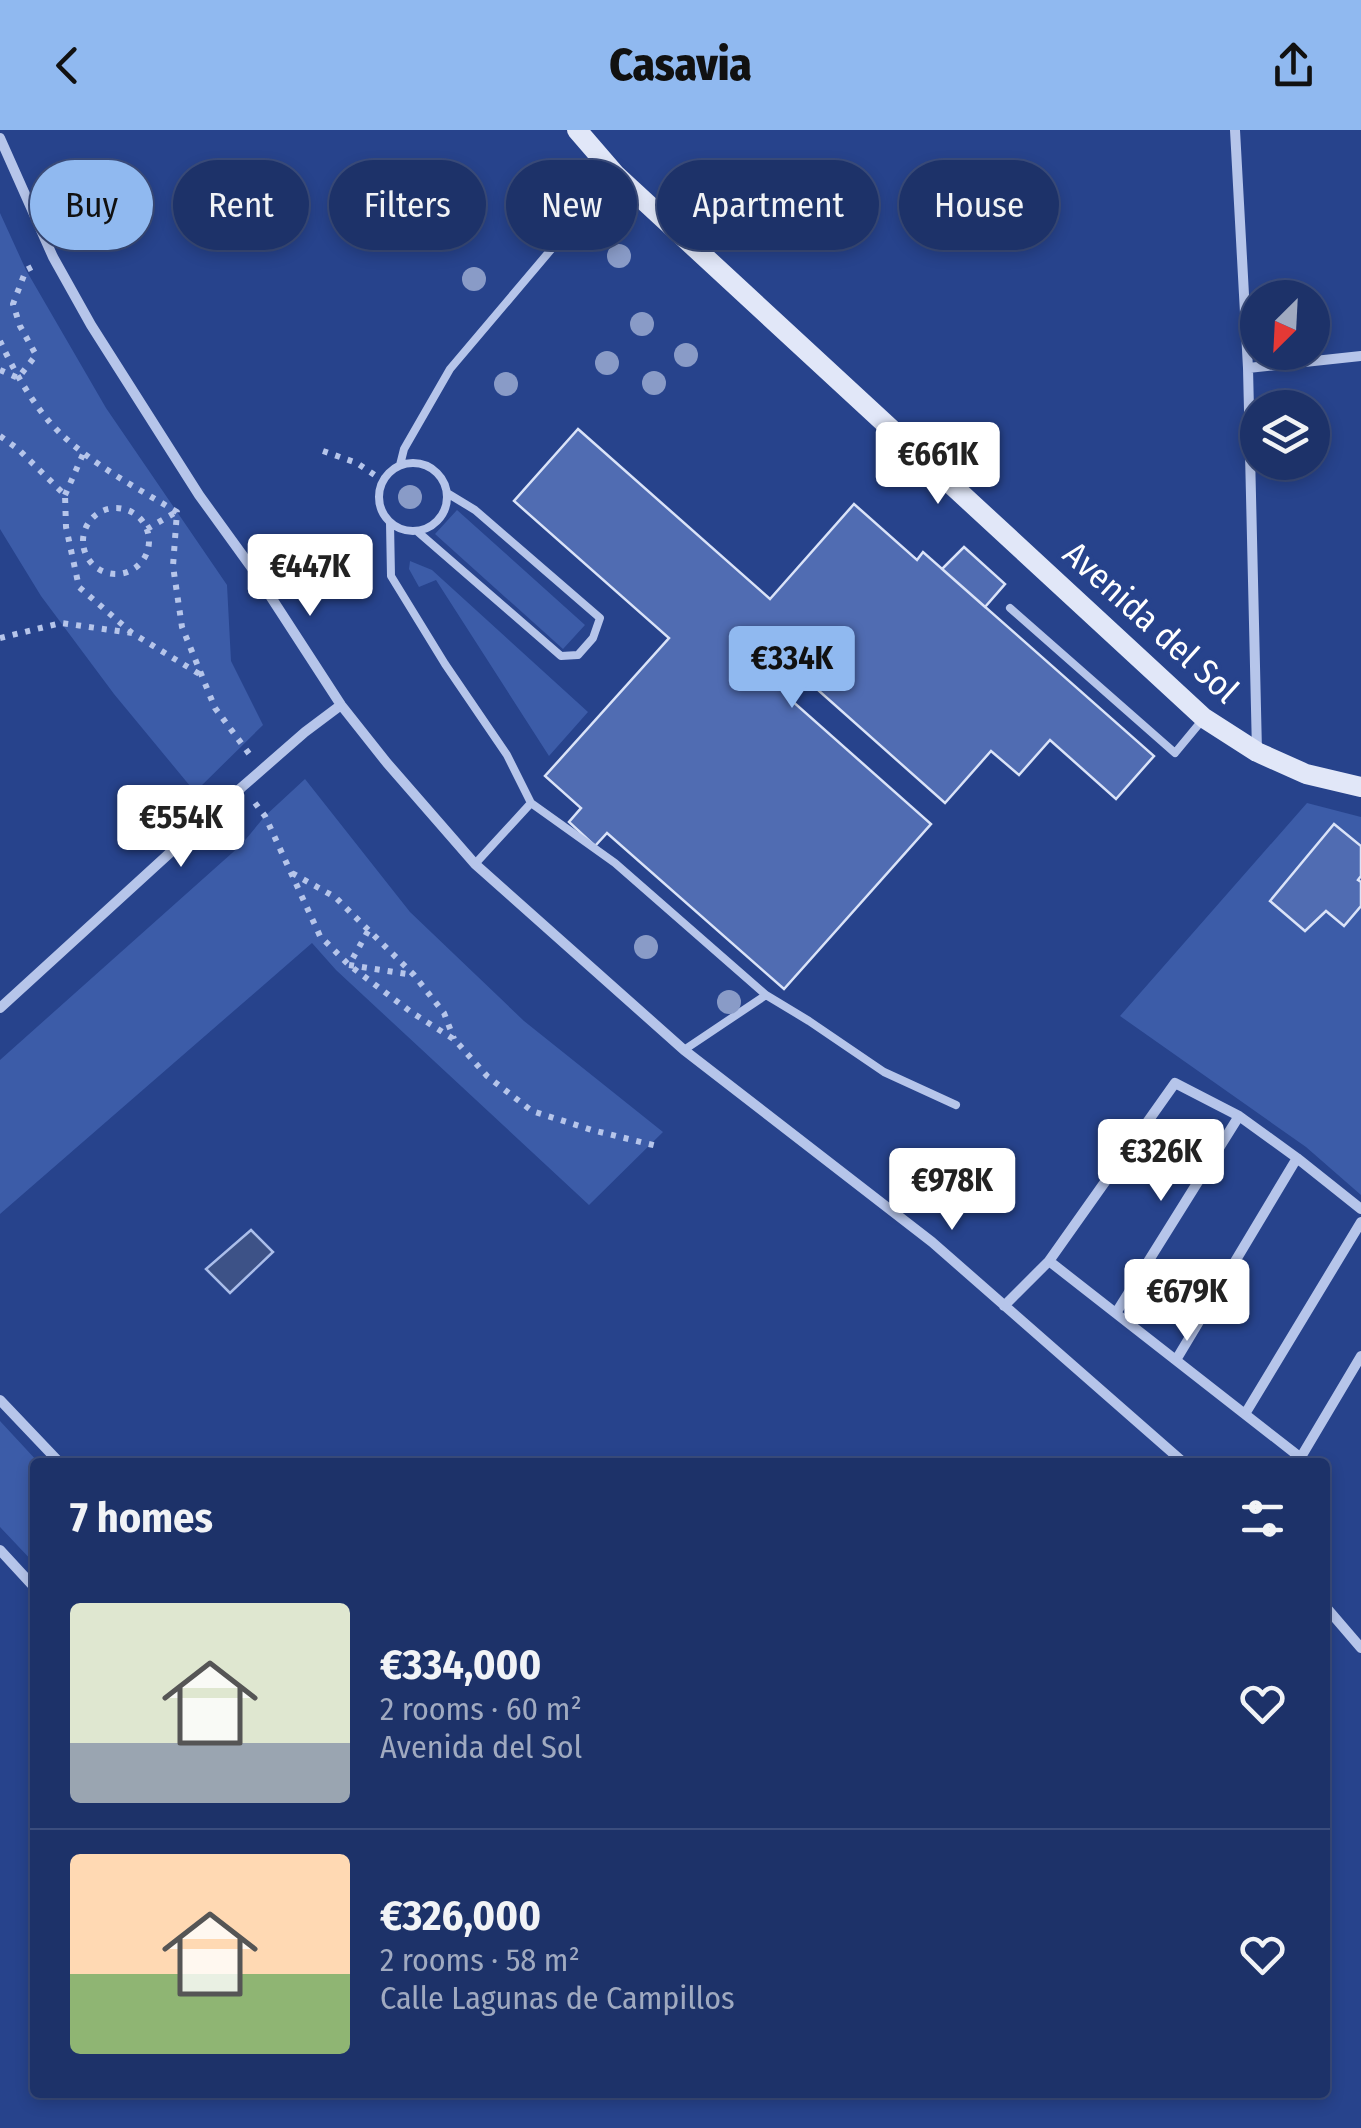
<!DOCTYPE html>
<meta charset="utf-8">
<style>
body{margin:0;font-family:"Fira Sans Condensed",sans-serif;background:#2a3e71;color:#f1f3f6;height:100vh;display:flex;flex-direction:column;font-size:38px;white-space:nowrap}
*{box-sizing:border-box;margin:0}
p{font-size:32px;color:#a0aac0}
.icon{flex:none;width:55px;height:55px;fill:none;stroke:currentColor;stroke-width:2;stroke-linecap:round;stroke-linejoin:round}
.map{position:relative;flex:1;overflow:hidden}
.details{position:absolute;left:30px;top:1328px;width:1300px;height:640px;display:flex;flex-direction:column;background:#1d3269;border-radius:10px;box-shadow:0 5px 15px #0003,0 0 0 2px #3b4d7d}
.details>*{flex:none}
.hud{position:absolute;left:30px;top:30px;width:1302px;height:90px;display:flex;gap:20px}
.needle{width:65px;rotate:204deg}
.controls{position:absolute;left:1240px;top:150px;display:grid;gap:20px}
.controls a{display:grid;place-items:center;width:90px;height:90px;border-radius:50%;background:#1d3269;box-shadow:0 5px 15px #0003,0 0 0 2px #3b4d7d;font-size:50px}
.price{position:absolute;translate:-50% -85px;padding:0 22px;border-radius:10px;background:#fff;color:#222;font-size:32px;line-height:65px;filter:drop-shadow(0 2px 5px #0008)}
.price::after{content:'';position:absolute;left:50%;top:60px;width:30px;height:22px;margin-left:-15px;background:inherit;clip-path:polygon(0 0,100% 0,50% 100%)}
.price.active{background:#90b9f0;color:#111}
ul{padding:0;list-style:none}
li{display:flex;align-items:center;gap:30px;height:250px;padding:0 40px}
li+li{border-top:2px solid #3b4d7d}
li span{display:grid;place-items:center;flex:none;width:280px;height:200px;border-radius:10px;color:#555}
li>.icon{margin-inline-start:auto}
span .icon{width:120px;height:120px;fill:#fffc;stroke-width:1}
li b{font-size:42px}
h2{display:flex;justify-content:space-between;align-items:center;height:120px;padding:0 40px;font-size:42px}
.pill{padding:0 35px;border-radius:45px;background:#1d3269;box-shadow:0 5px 15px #0003,0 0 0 2px #3b4d7d;font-size:35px;line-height:90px}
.pill.active{background:#90b9f0;color:#111}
header{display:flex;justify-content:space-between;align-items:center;height:130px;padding:0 40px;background:#90b9f0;color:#111;font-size:45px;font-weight:800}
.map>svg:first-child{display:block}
.green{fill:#3c5ca8}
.water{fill:#3d5287;stroke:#abbeea;stroke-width:2.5}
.building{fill:#506cb2;stroke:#dae3f8;stroke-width:2.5}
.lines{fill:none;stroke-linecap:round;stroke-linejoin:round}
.path{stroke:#b6c5ea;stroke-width:6;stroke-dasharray:5 8;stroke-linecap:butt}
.lane{stroke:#b6c5ea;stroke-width:8}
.street{stroke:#b6c5ea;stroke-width:10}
.secondary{stroke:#e1e7f8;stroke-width:20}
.tree{fill:#899bc7}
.labels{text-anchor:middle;stroke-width:8;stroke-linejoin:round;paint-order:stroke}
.street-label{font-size:35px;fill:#fff;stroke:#27438c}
</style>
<header><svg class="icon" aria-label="back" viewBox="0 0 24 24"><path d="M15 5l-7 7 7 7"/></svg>Casavia<svg class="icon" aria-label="share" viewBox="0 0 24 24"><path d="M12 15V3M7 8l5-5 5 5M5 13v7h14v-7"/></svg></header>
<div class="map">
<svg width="1361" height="1998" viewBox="0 0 1361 1998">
<rect width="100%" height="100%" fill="#27438c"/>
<path class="green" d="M0 83 26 140 106 278 227 455 231 531 263 595 195 662 114 564 41 466 0 399Z
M457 380 585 495 563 519 435 404Z
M410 431 432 440 588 582 549 626 436 450 419 457 409 439Z
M305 649 410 782 524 891 663 1002 589 1075 336 840 312 813 0 1084V930L241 715 265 686Z
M1307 673 1361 687V1065L1306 1017 1120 886Z
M0 1291 38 1332H35V1434L0 1397Z"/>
<path class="water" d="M251 1100 273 1122 230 1163 206 1139Z"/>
<path class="building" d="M578 299 770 469 854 374 917 430 923 422 1154 626 1116 669 1050 610 1019 645 991 621 945 673 808 551 791 570 931 694 784 859 607 703 595 716 569 692 581 678 545 646 669 508 514 371Z
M964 417 1005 454 985 477 942 439Z
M1334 694 1361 716V746L1358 750 1361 752V776L1344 796 1326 781 1305 801 1270 771Z"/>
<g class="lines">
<path class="path" d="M0 211C14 241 35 279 60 303 93 335 137 358 177 382L173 436 182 497 215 578 250 625
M0 240 18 248 36 225 20 196 13 174 26 140 38 134
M0 306 18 319 65 365 66 397 79 457 132 503
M323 321 357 333 382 350
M65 365 84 322
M83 411a33 33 0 1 1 66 0a33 33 0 1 1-66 0Z
M147 399 176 382
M0 508 61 493 132 503 201 545
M255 673 265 686 320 806 349 835 411 882 455 910 487 946 532 981 592 1000 661 1017
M292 743 335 767 414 845 444 883 454 909
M368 801 349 835 413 845"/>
<path class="lane" d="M379 367a34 34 0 1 1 68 0a34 34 0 1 1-68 0Z
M400 335 404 319 450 239 615 44
M390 393 391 446 445 534 507 625 531 673 615 733 766 865 809 891 884 942 956 975
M418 402 561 526 578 525 593 508 600 488 475 380 447 363
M1010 478 1175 623 1204 588
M475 734 531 673
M684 920 766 865"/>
<path class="street" d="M1235 0 1248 238 1257 621
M0 8 53 127 91 195 199 365 254 441 341 575 387 633 475 734 684 920 932 1112 1183 1332
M1248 238 1361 226
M0 878 242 657 305 602 341 575
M1049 1131 1301 1328
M1004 1176 1049 1131 1175 953 1239 986 1297 1028 1361 1079
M1116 1183 1239 986
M1176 1230 1297 1028
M0 1270 59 1332
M1245 1284 1361 1092
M1298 1332 1361 1226
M0 1420 35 1458
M1325 1476 1361 1518"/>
<path class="secondary" d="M577 0 615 44 1204 588 1257 622 1306 644 1361 657"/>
</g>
<g class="tree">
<circle cx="619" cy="126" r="12"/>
<circle cx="474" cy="149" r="12"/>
<circle cx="642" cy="194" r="12"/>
<circle cx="686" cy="225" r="12"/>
<circle cx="607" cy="233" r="12"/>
<circle cx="654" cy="253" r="12"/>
<circle cx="506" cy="254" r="12"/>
<circle cx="410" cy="367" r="12"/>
<circle cx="646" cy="817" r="12"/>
<circle cx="729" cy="872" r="12"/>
</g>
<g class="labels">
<g class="street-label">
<text transform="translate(1151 492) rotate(42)" y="12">Avenida del Sol</text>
</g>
</g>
</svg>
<div class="controls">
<a><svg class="needle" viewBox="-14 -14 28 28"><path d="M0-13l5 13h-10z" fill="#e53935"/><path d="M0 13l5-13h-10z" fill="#a0aac0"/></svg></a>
<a><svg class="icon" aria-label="layers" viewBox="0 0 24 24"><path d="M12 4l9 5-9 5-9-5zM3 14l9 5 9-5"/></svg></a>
</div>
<b class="price" style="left:938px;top:377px">€661K</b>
<b class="price" style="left:310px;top:489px">€447K</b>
<b class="price active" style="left:792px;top:581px">€334K</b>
<b class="price" style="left:181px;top:740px">€554K</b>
<b class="price" style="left:1161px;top:1074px">€326K</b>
<b class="price" style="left:952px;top:1103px">€978K</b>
<b class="price" style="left:1187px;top:1214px">€679K</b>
<div class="hud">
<a class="pill active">Buy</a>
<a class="pill">Rent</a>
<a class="pill">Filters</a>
<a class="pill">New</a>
<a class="pill">Apartment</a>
<a class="pill">House</a>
</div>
<section class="details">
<h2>7 homes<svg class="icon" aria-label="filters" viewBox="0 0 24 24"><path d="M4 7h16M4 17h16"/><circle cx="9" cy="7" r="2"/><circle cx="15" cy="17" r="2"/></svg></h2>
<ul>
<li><span style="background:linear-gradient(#dfe7d0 70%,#9aa5b1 0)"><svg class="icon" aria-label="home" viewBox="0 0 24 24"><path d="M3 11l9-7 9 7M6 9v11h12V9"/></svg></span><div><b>€334,000</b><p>2 rooms · 60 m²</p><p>Avenida del Sol</p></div><svg class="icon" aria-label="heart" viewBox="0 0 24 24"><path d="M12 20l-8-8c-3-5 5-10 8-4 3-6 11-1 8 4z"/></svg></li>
<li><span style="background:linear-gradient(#ffd9b3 60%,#8fb573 0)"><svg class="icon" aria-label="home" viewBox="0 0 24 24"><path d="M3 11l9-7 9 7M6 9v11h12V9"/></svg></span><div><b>€326,000</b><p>2 rooms · 58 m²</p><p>Calle Lagunas de Campillos</p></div><svg class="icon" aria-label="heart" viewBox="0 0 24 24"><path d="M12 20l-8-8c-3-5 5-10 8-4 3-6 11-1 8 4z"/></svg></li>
</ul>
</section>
</div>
